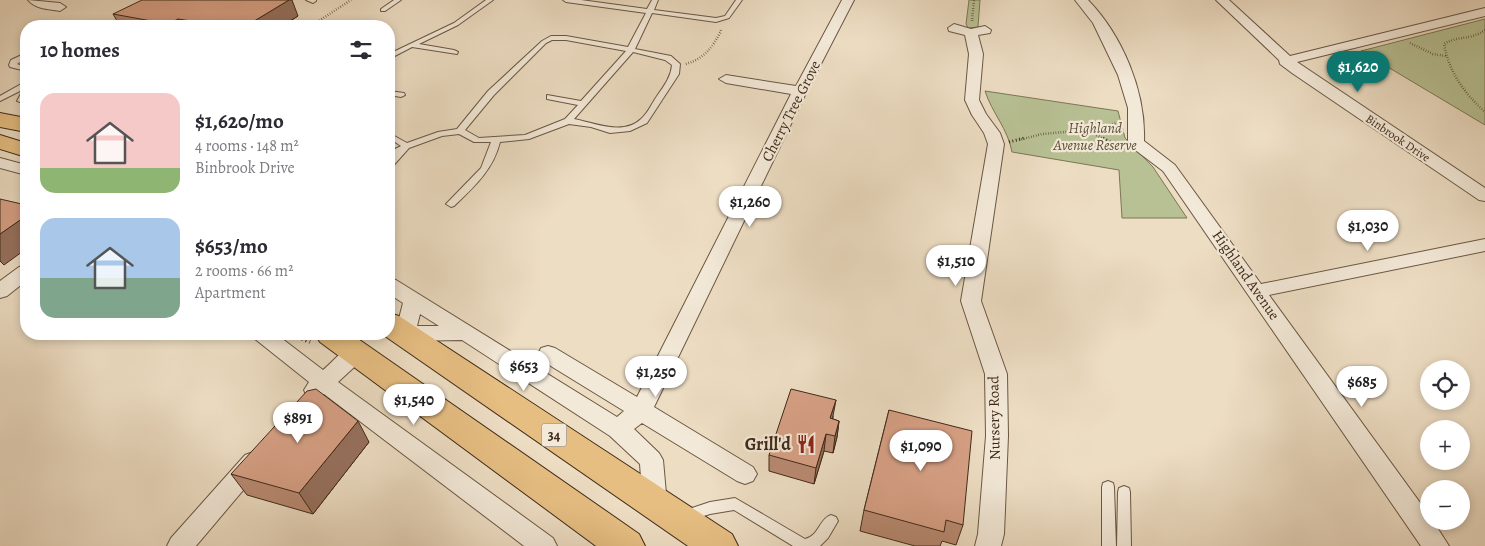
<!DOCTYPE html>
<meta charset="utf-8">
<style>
body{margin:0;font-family:Alegreya,serif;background:#f2f2f3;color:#2b2b33;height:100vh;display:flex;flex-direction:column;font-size:19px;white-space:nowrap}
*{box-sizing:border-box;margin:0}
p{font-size:16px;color:#7c7c81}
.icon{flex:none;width:28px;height:28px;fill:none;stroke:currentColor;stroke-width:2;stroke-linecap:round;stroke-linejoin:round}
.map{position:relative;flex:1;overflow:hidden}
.panel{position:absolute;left:20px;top:20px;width:375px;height:320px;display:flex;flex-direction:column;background:#fff;border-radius:20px;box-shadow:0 2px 8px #0003}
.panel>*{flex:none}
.controls{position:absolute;left:1420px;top:360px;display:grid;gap:10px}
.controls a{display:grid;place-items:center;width:50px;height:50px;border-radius:50%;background:#fff;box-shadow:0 2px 8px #0003;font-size:25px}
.price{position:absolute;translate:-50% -42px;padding:0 11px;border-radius:18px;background:#fff;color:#222;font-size:16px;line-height:32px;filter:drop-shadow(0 1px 2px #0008)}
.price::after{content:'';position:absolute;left:50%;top:30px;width:15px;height:11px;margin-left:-8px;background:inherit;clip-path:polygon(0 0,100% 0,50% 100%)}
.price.active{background:#0f766e;color:#fff}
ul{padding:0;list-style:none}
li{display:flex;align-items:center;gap:15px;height:125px;padding:0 20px}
li span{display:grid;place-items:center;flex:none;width:140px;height:100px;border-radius:15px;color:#555}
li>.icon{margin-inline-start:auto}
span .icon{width:60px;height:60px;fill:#fffc;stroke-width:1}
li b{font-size:21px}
h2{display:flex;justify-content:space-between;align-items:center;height:60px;padding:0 20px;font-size:21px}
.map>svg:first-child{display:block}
.green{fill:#b8c194;stroke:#7c7656}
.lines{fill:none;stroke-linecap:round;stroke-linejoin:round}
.service-casing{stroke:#6a5743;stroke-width:2}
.minor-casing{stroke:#6a5743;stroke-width:2}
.trunk-casing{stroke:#3f2a18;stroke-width:2}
.path-far2{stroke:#3f2a18;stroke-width:2.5;stroke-dasharray:0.5 2;stroke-linecap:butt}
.path-far1{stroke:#3f2a18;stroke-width:3;stroke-dasharray:1 2.5;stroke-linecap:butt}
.path{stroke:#3f2a18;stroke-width:4;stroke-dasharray:1 3;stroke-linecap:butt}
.service{fill:#f3e9d8;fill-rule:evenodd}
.minor{fill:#f3e9d8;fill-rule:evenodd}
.trunk{fill:#e6be82;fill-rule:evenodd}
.wall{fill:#b98a72;stroke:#3f2a18}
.shaded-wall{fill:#96705d;stroke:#3f2a18}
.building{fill:#d7a085;stroke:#3f2a18}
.labels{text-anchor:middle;stroke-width:4.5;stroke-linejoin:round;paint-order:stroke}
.far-street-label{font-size:12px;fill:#3f2a18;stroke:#f3e9d8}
.shield{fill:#f3e9d8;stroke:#756352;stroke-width:1}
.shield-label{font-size:14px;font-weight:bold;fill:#3f2a18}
.street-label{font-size:15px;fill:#3f2a18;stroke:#f3e9d8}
.park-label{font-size:15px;font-style:italic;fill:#5d5037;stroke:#f3e9d8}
.near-poi-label{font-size:18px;font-weight:bold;fill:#3f2a18;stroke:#f3e9d8;text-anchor:end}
</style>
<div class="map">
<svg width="1485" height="546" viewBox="0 0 1485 546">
<rect width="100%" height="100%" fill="#edddc3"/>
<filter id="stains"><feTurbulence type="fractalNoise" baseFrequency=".004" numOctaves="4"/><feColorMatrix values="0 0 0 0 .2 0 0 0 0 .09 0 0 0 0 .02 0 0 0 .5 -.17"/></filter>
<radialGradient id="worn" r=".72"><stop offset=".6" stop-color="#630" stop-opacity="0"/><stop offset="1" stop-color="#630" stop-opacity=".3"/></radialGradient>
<path class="green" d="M969 0H980L978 27 968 28 966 24Z
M1485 19V125L1361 51Z
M985 91 1118 111 1125 138 1153 167 1187 218H1122L1119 170 1012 152C1008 129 992 113 985 91Z"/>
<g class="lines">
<g class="service-casing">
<path id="service" d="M306 0H316V1L313 3Z
M394 0H401L385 11H381V9Z
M486 0H493L458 25 419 44 454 50 458 52 457 54 412 47 389 59V54L454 23Z
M563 0H581L647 9 652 0H658L654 10 716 18 725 16 736 0H742L729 18 716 22 652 13 635 49 671 56 680 64 679 74 647 123 630 131 610 133 591 127 569 124 529 139 500 142C493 170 474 187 454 206L451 207 446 204 481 168 491 142H474L459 134 442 136 409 148 392 167 389 168V160L392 157H389V152L401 146 389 138V133L407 143 438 132 457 129 488 91 542 41 551 36H566L628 47 646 13 566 2ZM552 40H566L626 51 581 101 547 95V99L578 105 565 119 525 135 479 138 465 130 494 95 546 43ZM633 52 665 60 672 65C671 77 664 86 657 96 652 103 648 113 641 119 623 136 595 123 574 119Z
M83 24 86 26H79L80 25Z
M26 53V58L17 64 26 67V71L10 67 9 65 11 60Z
M23 83H26V88L0 101V96Z
M23 90H26V104L17 101Z
M389 91 404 93 405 95 401 97 389 95Z
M1108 481 1113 483 1114 487 1116 546H1102V487L1103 483Z
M1124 486 1129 488 1130 492 1131 546H1117L1118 492 1119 488Z
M735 498 805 539C819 536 819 519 831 515L836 517 838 521 828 538 820 546H793L734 510 710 514 685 522 680 520 678 516 680 512 710 502Z"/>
</g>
<g class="minor-casing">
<path id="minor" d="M28 0 60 3 66 7 60 11C49 9 35 9 28 0Z
M842 0H854L807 91 654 407 753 467 757 474 753 481 745 484 737 481 642 423 634 429 659 453 663 460 667 505 664 513 655 516 646 513 643 505 640 464 610 436 462 340 405 341 398 339 395 334 403 303 389 294V278L396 280 617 417 624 411 541 360 538 354 541 348 548 346 555 348 637 397 791 94 726 83 719 79 726 75 796 86ZM420 314 439 326H417Z
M1075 0H1088C1122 35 1146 91 1144 141L1175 165 1261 284 1485 239V251L1269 295 1429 515V521H1433L1449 546H1421L1163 171 1134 149 1128 141V108L1118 75 1093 23Z
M1216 0H1229L1290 56 1485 8V16L1297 62 1485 188V201L1479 200 1292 73 1280 64 1279 60Z
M954 24 971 29 985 26 991 30 990 33 978 35 983 54 979 100 986 114 1000 133 1004 144 981 301 1007 374 1008 436 1004 534 1001 546H975L978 534 986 436 985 374 961 301 988 144 984 133 972 115 965 100 969 54 965 35 949 31 948 28Z
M0 158 26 165V175L0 168Z
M26 266V281L7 296 0 298V281L19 267Z
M252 334H276L323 370C335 360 347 342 363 347L366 353 363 359 338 382 553 538 557 546H524L324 394 315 399 307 396 304 390 309 382 255 339Z
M253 452 261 455 265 462 261 469 196 546H167L171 538 245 455Z"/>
</g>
<g class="trunk-casing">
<path id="trunk" d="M0 113 26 118V132L0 127Z
M0 135 26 143V157L0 149Z
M389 313 399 316 732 534 738 546H688L382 334H389Z
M315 334H351L639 534 645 546H596L320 342Z"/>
</g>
<path class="path-far2" d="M972 21 974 0
M311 26 351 0
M1485 30C1469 41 1459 35 1444 44 1449 72 1464 93 1485 112
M1410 43 1433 54 1446 56
M686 64C705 58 712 48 721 31L720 29
M1088 130 1105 140
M1019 140 1042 134 1088 130 1121 122"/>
<path class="path-far1" d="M1103 138 1124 150
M1009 142 1024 138"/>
<path class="path" d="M291 334 310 342"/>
<use href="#service" class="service"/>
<use href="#minor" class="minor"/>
<use href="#trunk" class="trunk"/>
</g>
<path class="wall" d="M113 14 298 16 282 26H120Z
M889 410 963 525 956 545 942 541 940 546H915L860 531 864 510Z
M833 416V419L839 421 837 437 833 453 824 451 814 484 769 471V455Z
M369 442 313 514 247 495 231 474Z"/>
<path class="shaded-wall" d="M289 0H292L298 16 282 26H246Z
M178 19 182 26H170L168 24Z
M26 216V249L4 265 0 261V234Z
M836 400 833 416 828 435 830 418Z
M358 421 369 442 313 514 299 493Z
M839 421 837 437 833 453 835 436Z
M826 434 824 451 814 484 816 468Z"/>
<path class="building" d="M142 0H289L246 26H223L178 19 168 24 113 14Z
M0 199 26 205V216L0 234Z
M316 389 358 421 299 493 231 474 307 391Z
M791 389 836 400 830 418 839 421 835 436 826 434 816 468 769 455Z
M889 410 972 431 963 525 946 520 944 532 864 510Z"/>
<defs>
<g id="restaurant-bare" transform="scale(1.5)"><path d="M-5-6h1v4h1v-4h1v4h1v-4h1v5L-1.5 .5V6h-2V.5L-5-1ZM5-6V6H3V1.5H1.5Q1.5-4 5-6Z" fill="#8f2418" stroke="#f3e9d8" stroke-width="2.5" paint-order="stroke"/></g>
</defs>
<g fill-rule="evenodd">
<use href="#restaurant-bare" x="806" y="444"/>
</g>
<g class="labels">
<g class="far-street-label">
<text transform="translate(1398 138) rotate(34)" y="4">Binbrook Drive</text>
</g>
<rect class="shield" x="541.5" y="423.5" width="25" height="23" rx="4"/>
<g class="shield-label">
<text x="554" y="440">34</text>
</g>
<g class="street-label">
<text transform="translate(791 111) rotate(-63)" y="5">Cherry Tree Grove</text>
<text transform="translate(1246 275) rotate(55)" y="5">Highland Avenue</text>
<text transform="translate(994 418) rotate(-91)" y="5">Nursery Road</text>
</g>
<g class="park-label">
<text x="1095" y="133">Highland<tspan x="1095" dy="17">Avenue Reserve</tspan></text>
</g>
<g class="near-poi-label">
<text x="791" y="450">Grill'd</text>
</g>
</g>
<rect width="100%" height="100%" filter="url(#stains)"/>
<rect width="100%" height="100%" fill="url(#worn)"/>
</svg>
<div class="controls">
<a><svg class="icon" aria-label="locate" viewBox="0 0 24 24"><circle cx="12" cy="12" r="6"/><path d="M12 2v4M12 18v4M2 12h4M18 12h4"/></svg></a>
<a>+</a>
<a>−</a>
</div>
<b class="price active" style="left:1358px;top:93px">$1,620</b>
<b class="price" style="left:750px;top:228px">$1,260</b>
<b class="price" style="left:1368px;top:252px">$1,030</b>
<b class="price" style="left:956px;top:287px">$1,510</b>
<b class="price" style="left:524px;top:392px">$653</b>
<b class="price" style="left:656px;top:398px">$1,250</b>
<b class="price" style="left:1362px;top:408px">$685</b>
<b class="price" style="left:414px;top:426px">$1,540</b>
<b class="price" style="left:298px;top:444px">$891</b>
<b class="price" style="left:921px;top:472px">$1,090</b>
<section class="panel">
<h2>10 homes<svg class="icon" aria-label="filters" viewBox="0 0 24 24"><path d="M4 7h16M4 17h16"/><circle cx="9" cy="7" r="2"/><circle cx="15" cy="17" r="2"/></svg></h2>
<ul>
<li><span style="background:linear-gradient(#f6c9c9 75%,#8fb573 0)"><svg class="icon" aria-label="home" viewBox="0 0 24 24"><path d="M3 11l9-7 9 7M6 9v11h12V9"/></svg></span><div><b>$1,620/mo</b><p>4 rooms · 148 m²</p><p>Binbrook Drive</p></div></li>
<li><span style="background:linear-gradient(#a9c7e8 60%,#7fa58c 0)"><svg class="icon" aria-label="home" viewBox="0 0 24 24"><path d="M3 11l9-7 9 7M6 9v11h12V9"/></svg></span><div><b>$653/mo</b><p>2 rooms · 66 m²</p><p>Apartment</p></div></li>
</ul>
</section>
</div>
